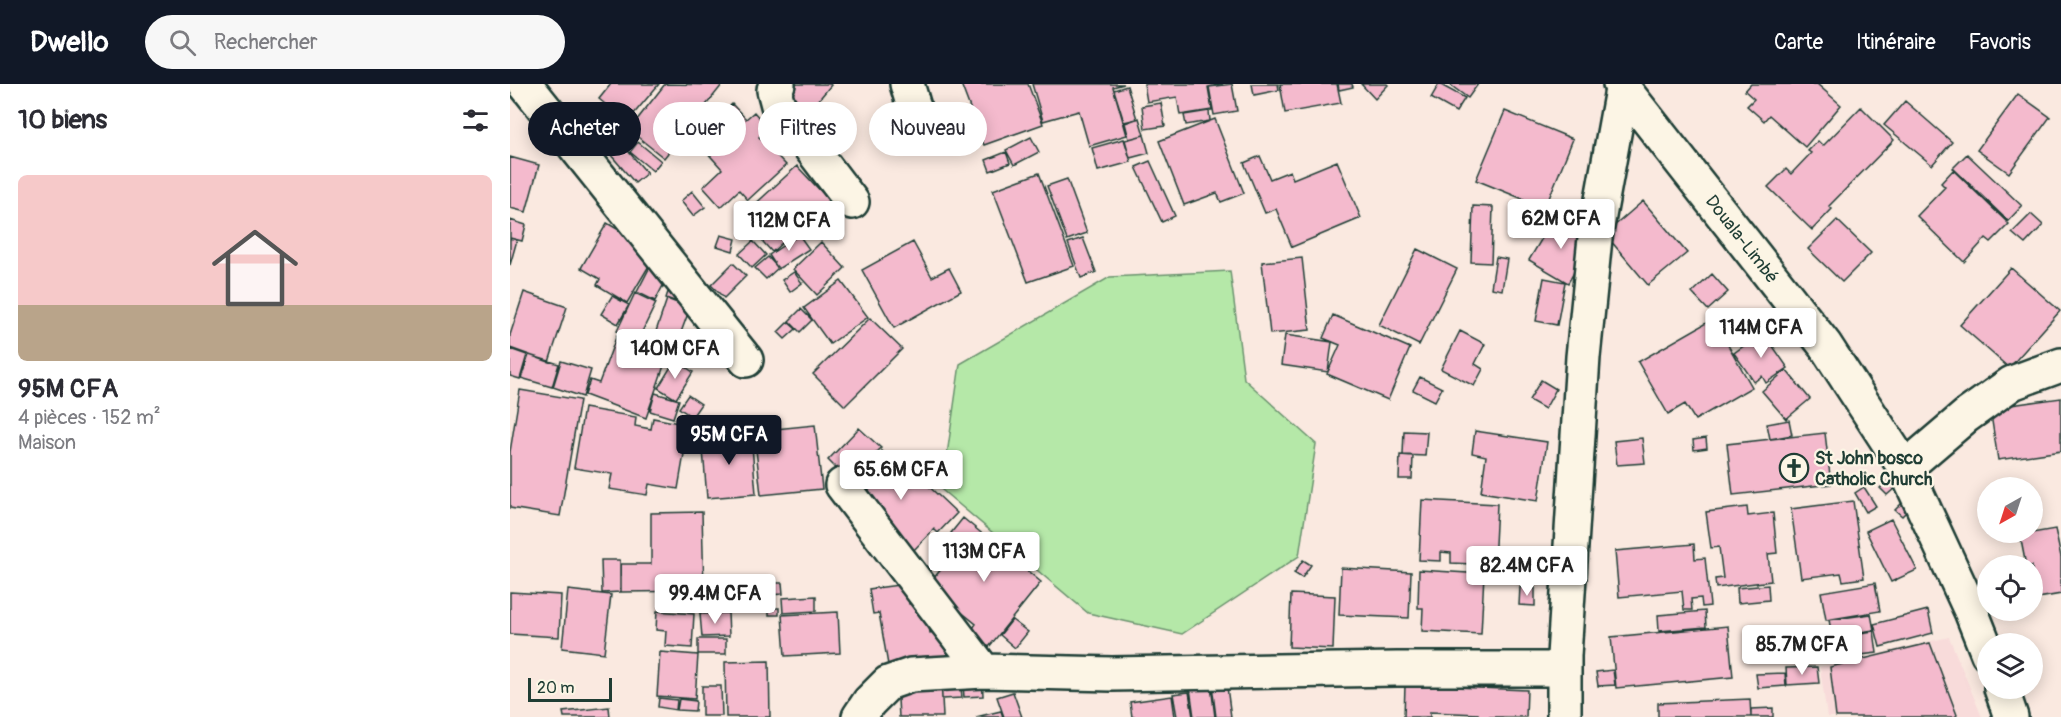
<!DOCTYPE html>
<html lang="fr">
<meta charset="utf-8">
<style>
body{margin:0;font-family:Pangolin,sans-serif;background:#f7f7f7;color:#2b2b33;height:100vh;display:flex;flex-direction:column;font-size:22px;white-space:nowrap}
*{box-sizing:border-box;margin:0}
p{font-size:20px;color:#7c7c81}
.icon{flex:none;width:33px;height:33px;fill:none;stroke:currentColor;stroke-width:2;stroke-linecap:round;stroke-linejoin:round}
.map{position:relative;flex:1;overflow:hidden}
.drawer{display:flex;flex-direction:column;background:#fff;width:510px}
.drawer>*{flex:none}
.banner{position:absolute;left:18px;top:18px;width:570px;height:54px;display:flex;gap:12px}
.needle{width:39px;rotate:219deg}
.buttons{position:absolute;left:1467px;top:393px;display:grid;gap:12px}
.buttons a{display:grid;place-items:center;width:66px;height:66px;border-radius:50%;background:#fff;box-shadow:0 3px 15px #0003;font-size:30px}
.scale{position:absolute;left:18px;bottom:15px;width:84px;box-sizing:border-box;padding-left:6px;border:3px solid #1f3d34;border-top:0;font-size:16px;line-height:21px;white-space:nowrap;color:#1f3d34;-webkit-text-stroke:4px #fcf5e5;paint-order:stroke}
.price{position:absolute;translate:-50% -51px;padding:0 14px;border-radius:6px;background:#fff;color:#222;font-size:20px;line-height:39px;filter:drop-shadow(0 2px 3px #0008)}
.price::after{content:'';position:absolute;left:50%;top:36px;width:18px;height:14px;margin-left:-9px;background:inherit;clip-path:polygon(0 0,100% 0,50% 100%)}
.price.current{background:#111827;color:#fff}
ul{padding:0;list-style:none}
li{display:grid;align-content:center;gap:12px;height:318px;padding:0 18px}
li+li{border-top:2px solid #e1e1e2}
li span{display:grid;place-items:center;height:186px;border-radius:9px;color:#555}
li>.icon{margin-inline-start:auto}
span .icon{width:108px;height:108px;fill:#fffc;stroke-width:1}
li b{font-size:26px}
h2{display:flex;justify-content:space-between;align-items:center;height:72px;padding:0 18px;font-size:26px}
.pill{padding:0 21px;border-radius:27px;background:#fff;box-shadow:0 3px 15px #0003;font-size:21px;line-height:54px}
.pill.current{background:#111827;color:#fff}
header{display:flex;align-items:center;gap:36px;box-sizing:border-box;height:84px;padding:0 30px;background:#111827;color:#fff}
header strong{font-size:28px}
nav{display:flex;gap:33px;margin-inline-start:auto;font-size:21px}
.search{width:420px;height:54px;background:#f7f7f7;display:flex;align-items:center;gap:15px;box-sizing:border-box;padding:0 21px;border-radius:33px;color:#7c7c81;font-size:22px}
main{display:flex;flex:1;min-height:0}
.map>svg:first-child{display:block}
.built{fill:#f8dbda}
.green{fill:#b5e8a8;stroke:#6a926e;stroke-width:1.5}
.building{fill:#f4bacd;stroke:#1f3d34;stroke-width:1.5}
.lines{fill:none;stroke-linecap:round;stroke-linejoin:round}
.minor-casing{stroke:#1f3d34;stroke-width:38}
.highway-casing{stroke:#1f3d34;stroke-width:38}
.minor{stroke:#fcf5e5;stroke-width:33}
.highway{stroke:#fcf5e5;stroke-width:33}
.labels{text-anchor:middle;stroke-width:4.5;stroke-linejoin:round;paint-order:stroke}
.street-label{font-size:18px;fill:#1f3d34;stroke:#fcf5e5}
.poi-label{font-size:18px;font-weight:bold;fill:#1f3d34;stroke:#fcf5e5;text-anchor:start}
</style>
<header>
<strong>Dwello</strong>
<div class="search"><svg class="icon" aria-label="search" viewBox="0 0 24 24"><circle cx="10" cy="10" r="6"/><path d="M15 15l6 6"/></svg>Rechercher</div>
<nav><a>Carte</a><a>Itinéraire</a><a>Favoris</a></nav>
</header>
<main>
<section class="drawer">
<h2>10 biens<svg class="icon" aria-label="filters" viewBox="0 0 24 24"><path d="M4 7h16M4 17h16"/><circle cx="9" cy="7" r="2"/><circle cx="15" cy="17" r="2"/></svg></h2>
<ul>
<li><span style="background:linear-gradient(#f6c9c9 70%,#b9a48a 0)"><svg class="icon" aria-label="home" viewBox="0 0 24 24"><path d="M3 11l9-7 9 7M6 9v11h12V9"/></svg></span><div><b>95M CFA</b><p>4 pièces · 152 m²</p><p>Maison</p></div></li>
</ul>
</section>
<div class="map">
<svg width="1551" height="633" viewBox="0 0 1551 633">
<rect width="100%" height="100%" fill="#fae9e0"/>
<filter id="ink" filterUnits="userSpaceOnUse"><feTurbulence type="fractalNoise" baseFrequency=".0167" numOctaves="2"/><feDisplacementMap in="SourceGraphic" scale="12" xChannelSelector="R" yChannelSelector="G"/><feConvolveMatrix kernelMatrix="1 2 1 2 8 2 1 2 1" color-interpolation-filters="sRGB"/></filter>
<g filter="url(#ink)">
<path class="built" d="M1439 553 1472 633H1317L1310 583Z"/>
<path class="green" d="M720 187 734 295 806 360 789 472 672 550 578 529 432 406 450 280 600 193Z"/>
<path class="building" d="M101 0H149L117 38 89 15Z
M155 0 212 1 154 74 119 46Z
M287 0H320L321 1 297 30 276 13Z
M451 0H518L533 40 474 61Z
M522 0H614L603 3 617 51 579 62 569 27 533 37Z
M634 0H713L698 3 702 26 670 31 667 13 637 18Z
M722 0 727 27 704 31 699 3Z
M742 0H768L769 6 744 11Z
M770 0H827L831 19 775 29Z
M828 0H842L843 3 829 6Z
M851 0H877L878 1 865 15Z
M929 0 955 14 946 28 921 14Z
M939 0H968L958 14Z
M1241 0H1307L1331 21 1295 63 1259 31 1254 37 1237 22 1244 15 1235 7Z
M617 2 627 35 614 38 604 6Z
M1508 10 1540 33 1499 89 1467 66Z
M1395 17 1442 58 1422 81 1374 41Z
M651 19 655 42 635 45 632 22Z
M222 20 236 35 244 28 258 44 249 53 276 81 238 116 229 106 211 123 193 103 212 85 185 55Z
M1351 23 1384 56 1319 122 1322 125 1302 146 1258 103 1276 85 1281 90 1301 69 1298 67 1308 57 1313 62Z
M699 27 700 37 676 41 674 31Z
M995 27 1063 55 1035 124 966 96Z
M629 34 634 51 619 55 615 39Z
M705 35 734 109 711 118 707 109 674 121 649 57Z
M95 48 107 58 97 72 84 61Z
M634 51 639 69 620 74 615 56Z
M521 53 529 68 504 81 496 66Z
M614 55 621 78 588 87 582 64Z
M128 58 151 77 143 87 120 68Z
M112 60 137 89 125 99 100 70Z
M496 68 500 79 480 87 476 76Z
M1457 70 1512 122 1498 137 1443 84Z
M750 72 760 95 780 87 783 95 827 77 851 134 782 163 766 125 755 129 734 79Z
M0 73 29 81 16 128 0 124Z
M640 77 665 132 652 138 626 83Z
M287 82 319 116 262 168 231 133Z
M1443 86 1499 140 1481 158 1476 154 1454 178 1407 132 1435 103 1431 99Z
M529 89 564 182 518 198 483 106Z
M557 95 577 149 557 156 537 102Z
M182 107 195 123 183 132 171 117Z
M1133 117 1177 169 1138 201 1095 150Z
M963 122 983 123 981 179 961 178Z
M1521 130 1533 141 1515 160 1502 149Z
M1044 134 1082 156 1058 199 1019 176Z
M0 136 16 141 12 157 0 154Z
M1327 136 1361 169 1332 198 1298 165Z
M97 139 126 156 122 162 143 175 117 219 87 201 90 195 71 184Z
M211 151 226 155 223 167 207 162Z
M289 151 299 165 268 185 259 171Z
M0 154 7 156 0 181Z
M573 154 586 188 571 194 558 159Z
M243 157 256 171 242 184 229 170Z
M311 158 335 184 307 211 283 185Z
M403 158 422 193 439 184 451 207 384 244 352 186Z
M907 165 947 185 909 261 869 241Z
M258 173 268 184 256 195 245 184Z
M986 173 997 175 992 206 981 204Z
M792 174 800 246 760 250 752 178Z
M223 179 236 192 214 214 201 201Z
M141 181 159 190 145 217 127 208Z
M1501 184 1550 227 1499 284 1450 241Z
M284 188 292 199 280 208 272 196Z
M1202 190 1218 208 1198 226 1182 209Z
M1034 194 1055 198 1047 241 1026 237Z
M331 197 358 233 320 260 294 224Z
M161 199 178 222 156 214Z
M14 208 57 223 39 278 0 264V251Z
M125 209 146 219 128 256 107 247Z
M102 212 119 221 108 240 91 230Z
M157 215 180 224 163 270 141 262Z
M291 225 302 236 290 248 279 237Z
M823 231 900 264 878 316 817 290 830 261 813 254Z
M360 234 392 265 335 322 303 290Z
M1203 235 1242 303 1185 336 1175 320 1158 330 1128 278Z
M278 238 286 245 275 255 268 248Z
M950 247 975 260 965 280 973 285 964 302 931 285Z
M1253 248 1278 284 1256 299 1252 292 1244 298 1224 269Z
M107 251 158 270 136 334 75 311 80 296 89 299Z
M775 251 822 258 818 288 771 281Z
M0 265 17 271 10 295 0 292Z
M19 271 49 280 42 303 11 294Z
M165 276 183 288 166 315 148 304Z
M51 277 81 286 73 313 43 303Z
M1276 286 1300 315 1276 335 1252 307Z
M910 293 932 304 925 317 903 306Z
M1031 296 1046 305 1035 325 1019 316Z
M10 306 70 316 50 432 0 424V368Z
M145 309 169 316 163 334 140 327Z
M178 311 191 320 182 333 169 324Z
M1551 314V367L1488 376 1480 324Z
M74 324 126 333 125 342 141 345 143 334 179 341 168 405 139 400 137 411 99 405 102 390 64 384Z
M1279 336 1282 351 1260 355 1257 340Z
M305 341 312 405 251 411 244 347Z
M349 344 371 364 339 397 318 376Z
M894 347 917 348 915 372 893 371Z
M965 347 1037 358 1028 417 971 408 976 372 962 369Z
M1315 349 1321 400 1223 411 1217 360Z
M241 350 246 410 197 414 192 354Z
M1132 354 1135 379 1107 381 1104 357Z
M1196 354 1197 364 1184 366 1183 356Z
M372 367 406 398 410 394 447 429 428 449 424 445 403 467 337 405Z
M890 371 903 372 902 395H889Z
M1378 397 1385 404 1377 411 1370 404Z
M1354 403 1366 422 1356 428 1345 409Z
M912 416 987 420 984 481 941 479V469L931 468V477L909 476Z
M1343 417 1354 494 1333 497 1331 489 1291 494 1281 425Z
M1391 420 1398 426 1392 432 1385 426Z
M1237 423 1238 432 1263 429 1267 469 1258 470 1261 497 1206 504 1205 495 1213 494 1209 463 1201 464 1196 428Z
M192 428 194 507 111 508V480H141V429Z
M453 434 531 498 479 563 460 548 466 540 418 501 453 459 441 449Z
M1381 435 1407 486 1381 498 1356 447Z
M1545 445 1551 473V510L1522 515V482H1516L1510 451Z
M1184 460 1185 475 1195 474 1200 522 1192 523 1191 514 1181 515 1182 526H1174L1172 507 1109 513 1105 467Z
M91 476H110V508L92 509Z
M793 476 801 481 792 494 784 489Z
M831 484 901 488 899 534 829 531Z
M909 486 974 490 971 550 912 547 913 524H908Z
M256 499H272L273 510 257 511Z
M1365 499 1370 527 1316 536 1311 508Z
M396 500 399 520 415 518 420 549 438 546 442 572 378 581 369 529 363 530 359 505Z
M1258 501 1259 516 1228 519 1227 504Z
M1010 503 1025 504V522L1009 521Z
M216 505 218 527 190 530 187 509Z
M58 506 101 511 94 569 52 564Z
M0 508 51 511 49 553 0 550Z
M781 510 825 512 823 565 779 563Z
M306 512V527L273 529 272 514Z
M259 524H269V531H259Z
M1418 526 1423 549 1370 563 1364 540Z
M147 527 184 530 182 564 155 562 156 547 146 546Z
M1195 527 1196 543 1149 547 1148 531Z
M328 528 330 569 275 572 272 531Z
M218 529 219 552 192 553 190 530Z
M1361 530 1364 546 1322 552 1319 536Z
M502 536 518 548 505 564 490 551Z
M1218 542 1223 593 1106 604 1101 553Z
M1364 547 1367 569 1325 574 1321 553Z
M188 555H216V570H188Z
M1420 559 1447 631 1445 633H1326L1320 583Z
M150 568 188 571 185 615 147 612Z
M259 577 260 633H216L215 578Z
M1307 583 1309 599 1277 601 1276 584Z
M1103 586 1105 601 1088 602 1086 588Z
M715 588 721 633H706L702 601Z
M472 589 473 612 454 613 452 590Z
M1275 589 1276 602 1248 604 1246 590Z
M450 592 452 614 432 615 431 593Z
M431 594 433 633H389L387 597Z
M895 601 1017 606 1016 633H968V630L920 628V633H894Z
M192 602H211L212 632H192Z
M701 602 705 633H684L680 604Z
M503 608 512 633H494L487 613Z
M679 608 683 633H667L663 610Z
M662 612 665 633H622L620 618Z
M149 614 167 616 166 626 148 623Z
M169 615 186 617 185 627 167 626Z
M1240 615 1241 633H1148V619Z
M99 623 100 633H54L53 628Z
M1263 624V633H1241V625Z
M491 627 493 633H466Z"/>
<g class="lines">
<g class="minor-casing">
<path id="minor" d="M15 0 236 276
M268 0 264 6 268 21 342 118
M397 0 410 43
M1395 384 1456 332 1502 299 1551 281
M332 401 474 587
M349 633 359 618 378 599 401 591 474 587 602 590 887 585H1054
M1054 633V572L1073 273 1085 154 1113 0"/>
</g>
<g class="highway-casing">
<path id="highway" d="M1110 0 1315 261 1395 384 1461 527 1478 570
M1491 604 1501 633"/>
</g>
<use href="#minor" class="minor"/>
<use href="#highway" class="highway"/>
</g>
</g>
<defs>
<g id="church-ring" transform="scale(1.5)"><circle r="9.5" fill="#fcf5e5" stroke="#1f3d34" stroke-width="1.5"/><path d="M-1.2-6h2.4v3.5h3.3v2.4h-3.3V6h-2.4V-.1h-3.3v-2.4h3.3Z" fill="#1f3d34"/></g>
</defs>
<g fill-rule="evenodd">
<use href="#church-ring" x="1284" y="384"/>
</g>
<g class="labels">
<g class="street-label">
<text transform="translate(1232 155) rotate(52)" y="6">Douala-Limbé</text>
</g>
<g class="poi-label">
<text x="1305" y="380">St John bosco<tspan x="1305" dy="21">Catholic Church</tspan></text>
</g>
</g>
</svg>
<div class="buttons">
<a><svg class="needle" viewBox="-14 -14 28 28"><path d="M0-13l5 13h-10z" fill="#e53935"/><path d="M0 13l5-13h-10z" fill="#7c7c81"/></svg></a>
<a><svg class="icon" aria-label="locate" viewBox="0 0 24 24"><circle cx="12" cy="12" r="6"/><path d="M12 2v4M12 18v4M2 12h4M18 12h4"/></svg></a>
<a><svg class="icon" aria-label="layers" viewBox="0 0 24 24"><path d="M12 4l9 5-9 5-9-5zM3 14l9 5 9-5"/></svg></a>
</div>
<div class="scale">20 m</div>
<b class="price" style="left:1051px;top:166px">62M CFA</b>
<b class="price" style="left:279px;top:168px">112M CFA</b>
<b class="price" style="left:1251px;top:275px">114M CFA</b>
<b class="price" style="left:165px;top:296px">140M CFA</b>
<b class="price current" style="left:219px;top:382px">95M CFA</b>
<b class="price" style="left:391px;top:417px">65.6M CFA</b>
<b class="price" style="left:474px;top:499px">113M CFA</b>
<b class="price" style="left:1017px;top:513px">82.4M CFA</b>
<b class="price" style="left:205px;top:541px">99.4M CFA</b>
<b class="price" style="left:1292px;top:592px">85.7M CFA</b>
<div class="banner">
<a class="pill current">Acheter</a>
<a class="pill">Louer</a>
<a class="pill">Filtres</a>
<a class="pill">Nouveau</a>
</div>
</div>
</main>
